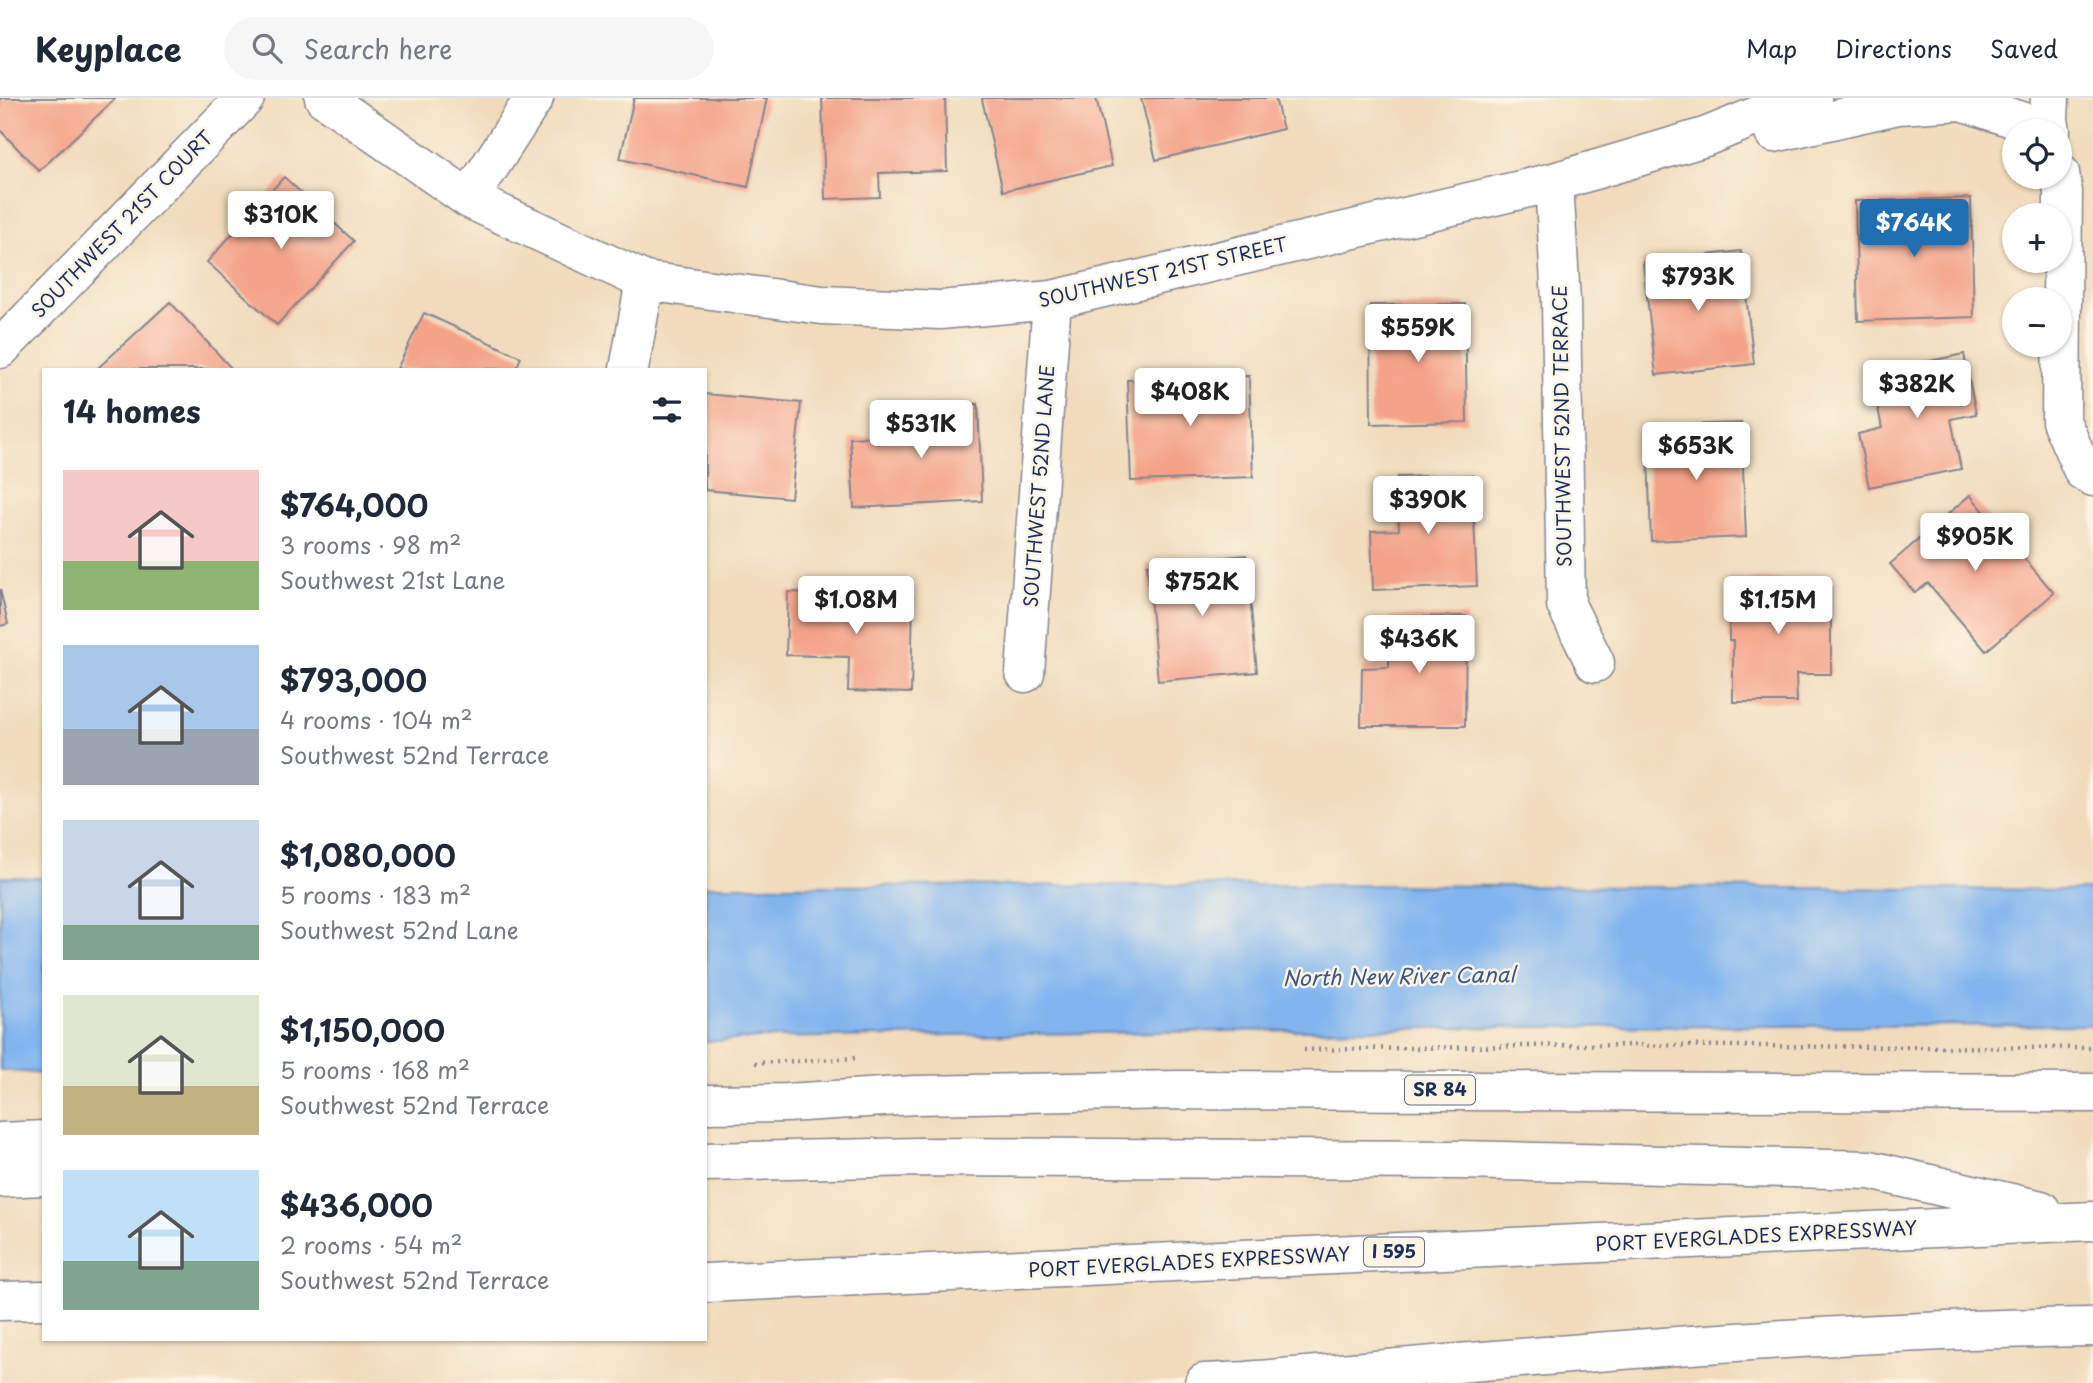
<!DOCTYPE html>
<meta charset="utf-8">
<style>
body{margin:0;font-family:"Playpen Sans",sans-serif;background:#f6f6f7;color:#1f2937;height:100vh;display:flex;flex-direction:column;font-size:26px;white-space:nowrap}
*{box-sizing:border-box;margin:0}
p{font-size:23px;color:#747a83}
.icon{flex:none;width:38px;height:38px;fill:none;stroke:currentColor;stroke-width:2;stroke-linecap:round;stroke-linejoin:round}
.map{position:relative;flex:1;overflow:hidden}
.side{position:absolute;left:42px;top:270px;width:665px;height:973px;display:flex;flex-direction:column;background:#fff;border-radius:0px;box-shadow:0 2px 5px #0004}
.side>*{flex:none}
.tools{position:absolute;left:2002px;top:21px;display:grid;gap:14px}
.tools a{display:grid;place-items:center;width:70px;height:70px;border-radius:50%;background:#fff;box-shadow:0 2px 5px #0004;font-size:35px}
.price{position:absolute;translate:-50% -60px;padding:0 16px;border-radius:7px;background:#fff;color:#222;font-size:23px;line-height:46px;filter:drop-shadow(0 2px 4px #0008)}
.price::after{content:'';position:absolute;left:50%;top:42px;width:21px;height:16px;margin-left:-10px;background:inherit;clip-path:polygon(0 0,100% 0,50% 100%)}
.price.active{background:#1f6fb2;color:#fff}
ul{padding:0;list-style:none}
li{display:flex;align-items:center;gap:21px;height:175px;padding:0 21px}
li span{display:grid;place-items:center;flex:none;width:196px;height:140px;border-radius:0px;color:#555}
li>.icon{margin-inline-start:auto}
span .icon{width:84px;height:84px;fill:#fffc;stroke-width:1}
li b{font-size:30px}
h2{display:flex;justify-content:space-between;align-items:center;height:84px;padding:0 21px;font-size:30px}
header{display:flex;align-items:center;gap:42px;box-sizing:border-box;height:98px;padding:0 35px;background:#fff;border-bottom:2px solid #e0e1e3}
header strong{font-size:33px}
nav{display:flex;gap:38px;margin-inline-start:auto;font-size:24px}
.search{width:490px;height:63px;background:#f6f6f7;display:flex;align-items:center;gap:18px;box-sizing:border-box;padding:0 24px;border-radius:38px;color:#747a83;font-size:26px}
.map>svg:first-child{display:block}
.water{fill:#82b5ef;stroke:#4e72a6;stroke-width:2}
.building{fill:#f4a389}
.lines{fill:none;stroke-linecap:round;stroke-linejoin:round}
.street-casing{stroke:#86858d;stroke-width:41}
.primary-casing{stroke:#86858d;stroke-width:41}
.highway-casing{stroke:#86858d;stroke-width:41}
.path{stroke:#86858d;stroke-width:4.5;stroke-dasharray:2 5;stroke-linecap:butt}
.street{stroke:#fff;stroke-width:38}
.primary{stroke:#fff;stroke-width:38}
.highway{stroke:#fff;stroke-width:38}
.labels{text-anchor:middle;stroke-width:5;stroke-linejoin:round;paint-order:stroke}
.shield{fill:#fcf5e5;stroke:#5e6a86;stroke-width:2}
.shield-label{font-size:18px;font-weight:bold;fill:#1b2f5e}
.street-label{font-size:19px;fill:#1b2f5e;stroke:#fcf5e5}
.water-label{font-size:21px;font-style:italic;fill:#3a578a;stroke:#fcf5e5}
</style>
<header>
<strong>Keyplace</strong>
<div class="search"><svg class="icon" aria-label="search" viewBox="0 0 24 24"><circle cx="10" cy="10" r="6"/><path d="M15 15l6 6"/></svg>Search here</div>
<nav><a>Map</a><a>Directions</a><a>Saved</a></nav>
</header>
<div class="map">
<svg width="2093" height="1285" viewBox="0 0 2093 1285">
<rect width="100%" height="100%" fill="#fcf5e5"/>
<filter id="ink" filterUnits="userSpaceOnUse"><feTurbulence type="fractalNoise" baseFrequency=".0143" numOctaves="2"/><feDisplacementMap in="SourceGraphic" scale="14" xChannelSelector="R" yChannelSelector="G"/><feConvolveMatrix kernelMatrix="1 2 1 2 8 2 1 2 1" color-interpolation-filters="sRGB"/></filter>
<filter id="wash" filterUnits="userSpaceOnUse"><feTurbulence type="fractalNoise" baseFrequency=".00686" numOctaves="4" result="noise"/><feDisplacementMap in="SourceGraphic" scale="28" xChannelSelector="R" yChannelSelector="G"/><feGaussianBlur stdDeviation="1.57" result="paint"/><feColorMatrix in="noise" values="0 0 0 0 0 0 0 0 0 0 0 0 0 0 0 0 0 1.4 0 .05"/><feComposite in="paint" operator="in"/></filter>
<g filter="url(#wash)">
<rect width="100%" height="100%" fill="#f1dbbc"/>
<path class="water" d="M0 779 44 780V976L0 972Z
M1342 787 2093 792V927L1499 929 759 940 705 944V788Z"/>
<g id="blocks">
<path class="building" d="M0 0H116L39 73 0 32Z
M634 0H767L748 89 620 61Z
M822 0H945L947 73 879 75 880 99 825 101Z
M984 0H1096L1112 68 1003 93 982 1Z
M1141 0H1275L1283 31 1156 62Z
M284 79 354 143 277 227 207 164Z
M1971 100 1974 219 1858 223 1855 103Z
M1741 153 1754 266 1656 277 1643 164Z
M170 204 232 271H101L99 269Z
M1465 206 1467 324 1371 326 1370 207Z
M424 215 521 259 516 271H397Z
M1964 256 1976 316 1951 321 1961 371 1869 389 1858 336 1882 330 1871 275Z
M1249 278 1253 379 1131 383 1127 282Z
M705 296 801 305 791 400 705 392Z
M978 306 982 403 854 410 850 340 907 337 906 309Z
M1741 325 1746 439 1651 443 1647 328Z
M1472 377 1477 488 1373 492 1371 433 1399 432 1397 379Z
M1970 397 2054 495 1986 553 1928 485 1915 495 1890 466Z
M1246 457 1257 574 1158 583 1147 467Z
M1729 481H1831V576H1796L1797 604H1733V543H1729Z
M0 491 8 526 0 528Z
M788 494 913 498 911 595 848 593 849 559 786 557Z
M1466 518 1465 628H1361L1362 570 1389 569V519Z"/>
</g>
</g>
<g filter="url(#ink)">
<use href="#blocks" fill-opacity="0" stroke="#86858d" stroke-width="2"/>
<g class="lines">
<g class="street-casing">
<path id="street" d="M324 0 469 101 645 183 822 207 940 212 1052 202 1554 84 1705 39 1769 13 1812 0
M2050 0 2049 22 2051 33
M1898 7 1962 3 2021 23 2028 33
M1774 35 1898 7 1917 0
M2060 75 2063 94 2061 323 2083 373 2093 379
M1554 84 1561 203 1566 507 1595 565
M469 101 534 0
M0 251 245 0
M629 271 645 183
M1025 575 1052 202"/>
</g>
<g class="primary-casing">
<path id="primary" d="M705 1006 786 1005 916 997 1177 992 2093 995
M0 1044 44 1042
M0 1080 44 1078"/>
</g>
<g class="highway-casing">
<path id="highway" d="M705 1064 919 1059 1458 1062 1870 1072 2041 1112
M705 1185 2093 1123
M0 1203 44 1202
M1204 1285 1247 1283C1528 1259 1811 1233 2093 1229"/>
</g>
<path class="path" d="M1304 952 1579 947 2093 950
M755 965 858 960"/>
<use href="#street" class="street"/>
<use href="#primary" class="primary"/>
<use href="#highway" class="highway"/>
</g>
</g>
<g class="labels">
<g class="shield">
<rect x="1405" y="977.5" width="70" height="29" rx="5"/>
<rect x="1364" y="1139.5" width="60" height="29" rx="5"/>
</g>
<g class="shield-label">
<text x="1440" y="998">SR 84</text>
<text x="1394" y="1160">I 595</text>
</g>
<g class="street-label">
<text transform="translate(122 126) rotate(-46)" y="7">SOUTHWEST 21ST COURT</text>
<text transform="translate(1163 174) rotate(-13)" y="7">SOUTHWEST 21ST STREET</text>
<text transform="translate(1562 328) rotate(-91)" y="7">SOUTHWEST 52ND TERRACE</text>
<text transform="translate(1039 388) rotate(-86)" y="7">SOUTHWEST 52ND LANE</text>
<text transform="translate(1756 1138) rotate(-3)" y="7">PORT EVERGLADES EXPRESSWAY</text>
<text transform="translate(1189 1164) rotate(-3)" y="7">PORT EVERGLADES EXPRESSWAY</text>
</g>
<g class="water-label">
<text transform="translate(1399 879) rotate(-1)" y="7">North New River Canal</text>
</g>
</g>
</svg>
<div class="tools">
<a><svg class="icon" aria-label="locate" viewBox="0 0 24 24"><circle cx="12" cy="12" r="6"/><path d="M12 2v4M12 18v4M2 12h4M18 12h4"/></svg></a>
<a>+</a>
<a>−</a>
</div>
<b class="price" style="left:281px;top:153px">$310K</b>
<b class="price active" style="left:1914px;top:161px">$764K</b>
<b class="price" style="left:1698px;top:215px">$793K</b>
<b class="price" style="left:1418px;top:266px">$559K</b>
<b class="price" style="left:1917px;top:322px">$382K</b>
<b class="price" style="left:1190px;top:330px">$408K</b>
<b class="price" style="left:921px;top:362px">$531K</b>
<b class="price" style="left:1696px;top:384px">$653K</b>
<b class="price" style="left:1428px;top:438px">$390K</b>
<b class="price" style="left:1975px;top:475px">$905K</b>
<b class="price" style="left:1202px;top:520px">$752K</b>
<b class="price" style="left:856px;top:538px">$1.08M</b>
<b class="price" style="left:1778px;top:538px">$1.15M</b>
<b class="price" style="left:1419px;top:577px">$436K</b>
<section class="side">
<h2>14 homes<svg class="icon" aria-label="filters" viewBox="0 0 24 24"><path d="M4 7h16M4 17h16"/><circle cx="9" cy="7" r="2"/><circle cx="15" cy="17" r="2"/></svg></h2>
<ul>
<li><span style="background:linear-gradient(#f6c9c9 65%,#8fb573 0)"><svg class="icon" aria-label="home" viewBox="0 0 24 24"><path d="M3 11l9-7 9 7M6 9v11h12V9"/></svg></span><div><b>$764,000</b><p>3 rooms · 98 m²</p><p>Southwest 21st Lane</p></div></li>
<li><span style="background:linear-gradient(#a9c7e8 60%,#9aa5b1 0)"><svg class="icon" aria-label="home" viewBox="0 0 24 24"><path d="M3 11l9-7 9 7M6 9v11h12V9"/></svg></span><div><b>$793,000</b><p>4 rooms · 104 m²</p><p>Southwest 52nd Terrace</p></div></li>
<li><span style="background:linear-gradient(#c9d6e8 75%,#7fa58c 0)"><svg class="icon" aria-label="home" viewBox="0 0 24 24"><path d="M3 11l9-7 9 7M6 9v11h12V9"/></svg></span><div><b>$1,080,000</b><p>5 rooms · 183 m²</p><p>Southwest 52nd Lane</p></div></li>
<li><span style="background:linear-gradient(#dfe7d0 65%,#c2b280 0)"><svg class="icon" aria-label="home" viewBox="0 0 24 24"><path d="M3 11l9-7 9 7M6 9v11h12V9"/></svg></span><div><b>$1,150,000</b><p>5 rooms · 168 m²</p><p>Southwest 52nd Terrace</p></div></li>
<li><span style="background:linear-gradient(#bfe0f5 65%,#7fa58c 0)"><svg class="icon" aria-label="home" viewBox="0 0 24 24"><path d="M3 11l9-7 9 7M6 9v11h12V9"/></svg></span><div><b>$436,000</b><p>2 rooms · 54 m²</p><p>Southwest 52nd Terrace</p></div></li>
</ul>
</section>
</div>
